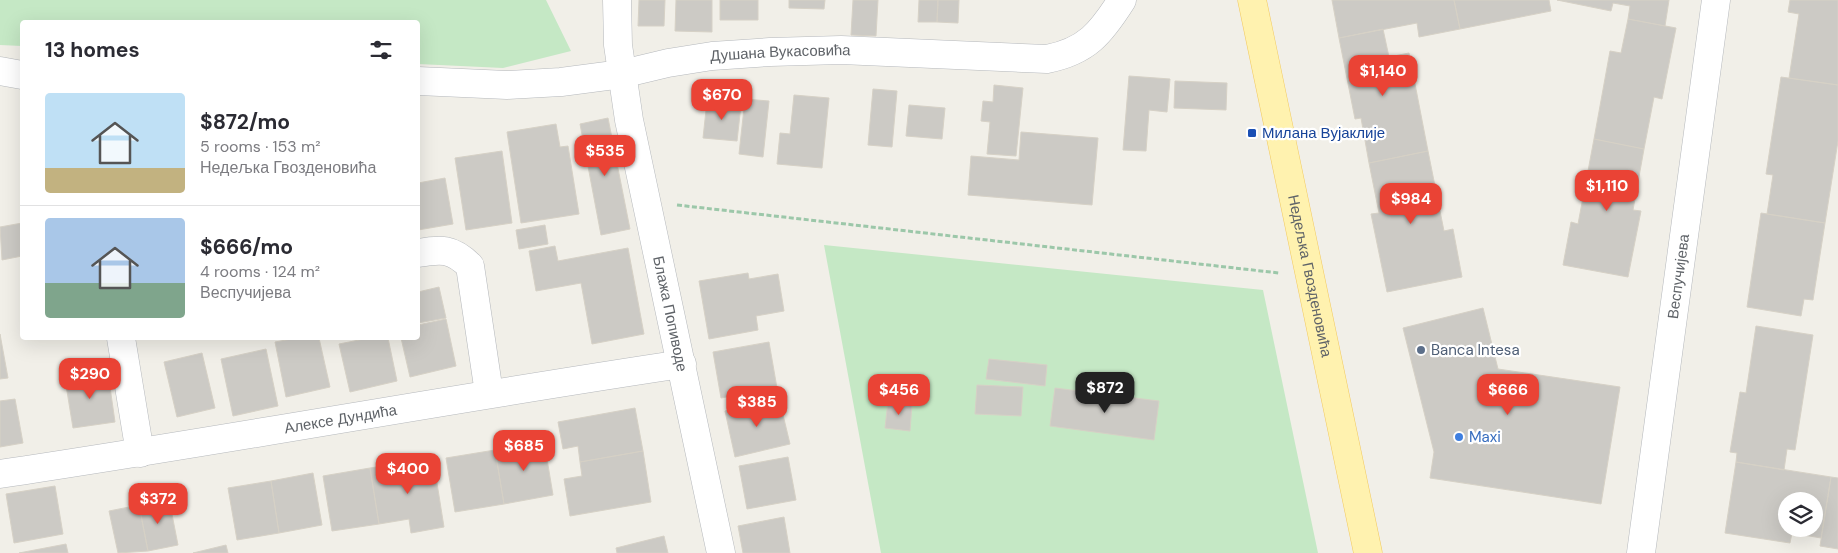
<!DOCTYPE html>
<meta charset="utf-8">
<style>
body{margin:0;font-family:"DM Sans",sans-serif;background:#f7f7f7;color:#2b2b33;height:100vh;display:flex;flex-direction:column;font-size:19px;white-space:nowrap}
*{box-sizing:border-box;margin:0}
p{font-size:16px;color:#7c7c81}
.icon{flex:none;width:28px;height:28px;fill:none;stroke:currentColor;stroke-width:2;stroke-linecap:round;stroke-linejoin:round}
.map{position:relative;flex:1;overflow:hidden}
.details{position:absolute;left:20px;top:20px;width:400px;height:320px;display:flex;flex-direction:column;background:#fff;border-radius:5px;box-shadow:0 5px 20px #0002}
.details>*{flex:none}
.fabs{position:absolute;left:1778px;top:492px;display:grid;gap:10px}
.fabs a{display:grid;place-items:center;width:45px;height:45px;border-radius:50%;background:#fff;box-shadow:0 5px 20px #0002;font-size:25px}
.price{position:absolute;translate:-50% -42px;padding:0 11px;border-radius:10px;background:#ea4335;color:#fff;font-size:16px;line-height:32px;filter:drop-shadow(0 1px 2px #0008)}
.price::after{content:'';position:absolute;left:50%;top:30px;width:15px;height:11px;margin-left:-8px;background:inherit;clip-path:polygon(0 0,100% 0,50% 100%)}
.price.on{background:#222;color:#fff}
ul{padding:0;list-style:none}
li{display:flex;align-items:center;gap:15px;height:125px;padding:0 25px}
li+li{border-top:1px solid #e1e1e2}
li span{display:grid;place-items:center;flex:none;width:140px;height:100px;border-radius:5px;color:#555}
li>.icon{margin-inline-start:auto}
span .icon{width:60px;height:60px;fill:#fffc;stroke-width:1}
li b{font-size:21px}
h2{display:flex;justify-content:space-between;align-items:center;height:60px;padding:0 25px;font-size:21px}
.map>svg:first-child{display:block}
.green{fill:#c5e8c5}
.building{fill:#cccac5;stroke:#d6d1c6;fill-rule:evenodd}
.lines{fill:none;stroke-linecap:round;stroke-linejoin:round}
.minor-casing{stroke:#b5b8bc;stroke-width:29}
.major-casing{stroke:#f2c960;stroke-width:29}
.path{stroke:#9cc7a9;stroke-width:3;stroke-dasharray:5 2.5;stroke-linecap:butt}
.minor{stroke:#fff;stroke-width:28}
.major{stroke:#fff2af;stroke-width:28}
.transit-dot{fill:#1a4fb4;stroke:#fff;stroke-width:2}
.service-dot{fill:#5c6f8a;stroke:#fff;stroke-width:2}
.shop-dot{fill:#3f7fe0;stroke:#fff;stroke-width:2}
.labels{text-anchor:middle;stroke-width:4.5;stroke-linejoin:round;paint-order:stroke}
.street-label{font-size:15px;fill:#5f6368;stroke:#fff}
.transit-label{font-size:15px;fill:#164399;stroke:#fff;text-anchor:start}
.service-label{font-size:15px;fill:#4e5e75;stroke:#fff;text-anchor:start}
.shop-label{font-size:15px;fill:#366cbe;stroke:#fff;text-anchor:start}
</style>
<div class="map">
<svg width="1838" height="553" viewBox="0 0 1838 553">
<rect width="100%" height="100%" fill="#f1efe8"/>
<path class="green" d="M0 0H546L571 51 503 68 418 64V22H22V46L0 45Z
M824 245 1263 290 1318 553H881Z"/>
<path class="building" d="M639 0H665L664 26H638Z
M676 0H712V32L675 31Z
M720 0H758V20H720Z
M789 0H825L824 9 789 8Z
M853 0H878L876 36 851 35Z
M919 0H938L937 22H918Z
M938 0H959L958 23 937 22Z
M1332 0H1454L1460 29 1419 37 1417 23 1339 38Z
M1454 0H1549L1551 11 1460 29Z
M1557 0H1669L1665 26 1628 19 1630 6 1613 3 1611 11Z
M1790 0H1838V85L1789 78 1799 14 1788 12Z
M1628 19 1676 28 1662 99 1654 97 1644 149 1594 139 1610 51 1621 53Z
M1383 29 1389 57 1409 53 1428 151 1369 163 1361 118 1355 119 1339 38Z
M1129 76 1170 79 1167 112 1149 110 1146 151 1123 150Z
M1781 77 1838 85V141L1825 223 1767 214 1773 175 1766 174Z
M1175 81 1227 83 1226 110 1174 108Z
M994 85 1023 88 1016 156 987 154 990 122 981 121 983 101 993 102Z
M873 89 897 91 892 147 868 145Z
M794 95 829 98 822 168 777 164 780 133 790 134Z
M745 99 769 101 763 157 739 154Z
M707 101 741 105 737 141 703 138Z
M909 105 945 108 942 139 906 136Z
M608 118 630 229 601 235 580 124Z
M556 124 560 147 568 146 579 214 521 223 507 132Z
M1021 132 1098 138 1092 205 968 195 971 156 1019 160Z
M1594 139 1644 149 1633 210 1641 211 1628 277 1563 265 1571 222 1578 224Z
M502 151 512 223 466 230 455 158Z
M1428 151 1444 231 1453 229 1462 277 1387 292 1371 214 1379 213 1369 163Z
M445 178 453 224 418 230V183Z
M1761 213 1825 223 1813 300 1804 299 1801 316 1747 307Z
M22 223V256L2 260 0 227Z
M545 225 548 244 519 249 516 230Z
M555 246 558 261 628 248 644 334 592 344 581 283 536 291 529 251Z
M748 273 749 279 778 274 784 311 756 316 758 330 709 339 699 281Z
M439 287 446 318 418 323V292Z
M1483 308 1498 369 1620 387 1601 504 1430 478 1434 452 1403 328Z
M446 319 456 366 410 377 401 338H418V325Z
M1756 326 1813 335 1795 450 1787 449 1784 470 1736 462 1737 453 1730 452 1740 392 1746 393Z
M0 334 8 378 0 379Z
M297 338H319L330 387 286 397 275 342Z
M369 338H388L397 381 350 392 339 344Z
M769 342 777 388 721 398 713 352Z
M266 349 278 406 233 416 221 359Z
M202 353 215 408 177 417 164 362Z
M989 359 1047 365 1045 386 986 379Z
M108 373 115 422 73 428 65 379Z
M977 385 1023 387 1021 416 975 414Z
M1055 388 1159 401 1154 440 1050 426Z
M779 398 790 444 735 457 725 411Z
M15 399 23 443 0 447V401Z
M888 401 912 404 910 431 885 428Z
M635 408 643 451 580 462 578 446 563 449 558 422Z
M544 441 553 495 504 504 495 450Z
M495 450 504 504 455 512 446 458Z
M643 451 651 502 570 516 564 479 582 476 580 462Z
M788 457 796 500 747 509 739 466Z
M433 458 444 527 411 533 409 519 379 524 370 468Z
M1736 462 1831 477 1821 538 1792 533 1790 543 1725 533ZM1786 501H1814V529H1786Z
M370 468 379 524 332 531 323 476Z
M313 473 322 525 279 533 271 481Z
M1831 477 1838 478V549L1820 546Z
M271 481 279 533 237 540 228 488Z
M55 486 63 534 14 543 6 494Z
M169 499 178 545 148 551 139 505Z
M139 505 148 551 118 553 109 511Z
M784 517 790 553H743L738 526Z
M664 536 668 553H617L616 548Z
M66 544 68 553H19Z
M226 545 228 553H193Z"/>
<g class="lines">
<g class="minor-casing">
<g id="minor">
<path id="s1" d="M617 0 618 45 629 120 721 553"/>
<path d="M0 71 22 75"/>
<path id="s2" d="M418 81 507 85 561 82 622 74 668 63 712 56 770 52 841 50 1047 59C1087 51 1101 33 1122 0"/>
<path d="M418 253C441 249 452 248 470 266L489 393"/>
<path d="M121 338 140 453"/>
<path id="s3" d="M0 474C228 440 454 398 682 364"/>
<path id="s4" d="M1641 553 1716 0"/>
</g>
</g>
<g class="major-casing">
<g id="major">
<path id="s5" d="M1252 0 1368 553"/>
</g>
</g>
<path class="path" d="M677 205 1279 273"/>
<use href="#minor" class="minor"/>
<use href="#major" class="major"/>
</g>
<rect class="transit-dot" x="1247" y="128" width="10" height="10" rx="2.5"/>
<circle class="service-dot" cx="1421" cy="350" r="5"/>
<circle class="shop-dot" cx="1459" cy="437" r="5"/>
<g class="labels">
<g class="street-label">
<text dy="5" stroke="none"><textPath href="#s2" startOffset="365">Душана Вукасовића</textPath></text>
<text dy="5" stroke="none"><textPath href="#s4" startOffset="279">Веспучијева</textPath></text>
<text dy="5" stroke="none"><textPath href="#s5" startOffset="282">Недељка Гвозденовића</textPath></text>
<text dy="5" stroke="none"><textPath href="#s1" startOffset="319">Блажа Попиводе</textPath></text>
<text dy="5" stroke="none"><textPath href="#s3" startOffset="345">Алексе Дундића</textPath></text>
</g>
<g class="transit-label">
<text x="1262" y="138">Милана Вујаклије</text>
</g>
<g class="service-label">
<text x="1431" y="355">Banca Intesa</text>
</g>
<g class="shop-label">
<text x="1469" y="442">Maxi</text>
</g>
</g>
</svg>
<div class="fabs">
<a><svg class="icon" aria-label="layers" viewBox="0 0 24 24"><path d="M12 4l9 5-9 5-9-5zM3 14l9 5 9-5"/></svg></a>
</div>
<b class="price" style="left:1383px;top:97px">$1,140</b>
<b class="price" style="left:722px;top:121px">$670</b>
<b class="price" style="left:605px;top:177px">$535</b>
<b class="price" style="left:1607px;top:212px">$1,110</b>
<b class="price" style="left:1411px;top:225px">$984</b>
<b class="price" style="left:90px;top:400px">$290</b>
<b class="price on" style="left:1105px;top:414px">$872</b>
<b class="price" style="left:899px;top:416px">$456</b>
<b class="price" style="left:1508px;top:416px">$666</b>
<b class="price" style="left:757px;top:428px">$385</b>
<b class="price" style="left:524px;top:472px">$685</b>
<b class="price" style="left:408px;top:495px">$400</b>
<b class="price" style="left:158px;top:525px">$372</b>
<section class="details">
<h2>13 homes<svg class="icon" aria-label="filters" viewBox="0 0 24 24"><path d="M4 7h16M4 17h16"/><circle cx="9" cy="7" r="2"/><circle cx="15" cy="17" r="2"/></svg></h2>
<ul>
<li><span style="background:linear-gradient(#bfe0f5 75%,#c2b280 0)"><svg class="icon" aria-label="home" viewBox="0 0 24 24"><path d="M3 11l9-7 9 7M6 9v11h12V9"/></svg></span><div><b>$872/mo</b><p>5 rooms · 153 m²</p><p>Недељка Гвозденовића</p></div></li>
<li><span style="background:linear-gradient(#a9c7e8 65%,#7fa58c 0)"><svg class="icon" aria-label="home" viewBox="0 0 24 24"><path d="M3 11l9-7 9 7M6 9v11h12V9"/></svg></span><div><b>$666/mo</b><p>4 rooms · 124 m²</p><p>Веспучијева</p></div></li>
</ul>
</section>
</div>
